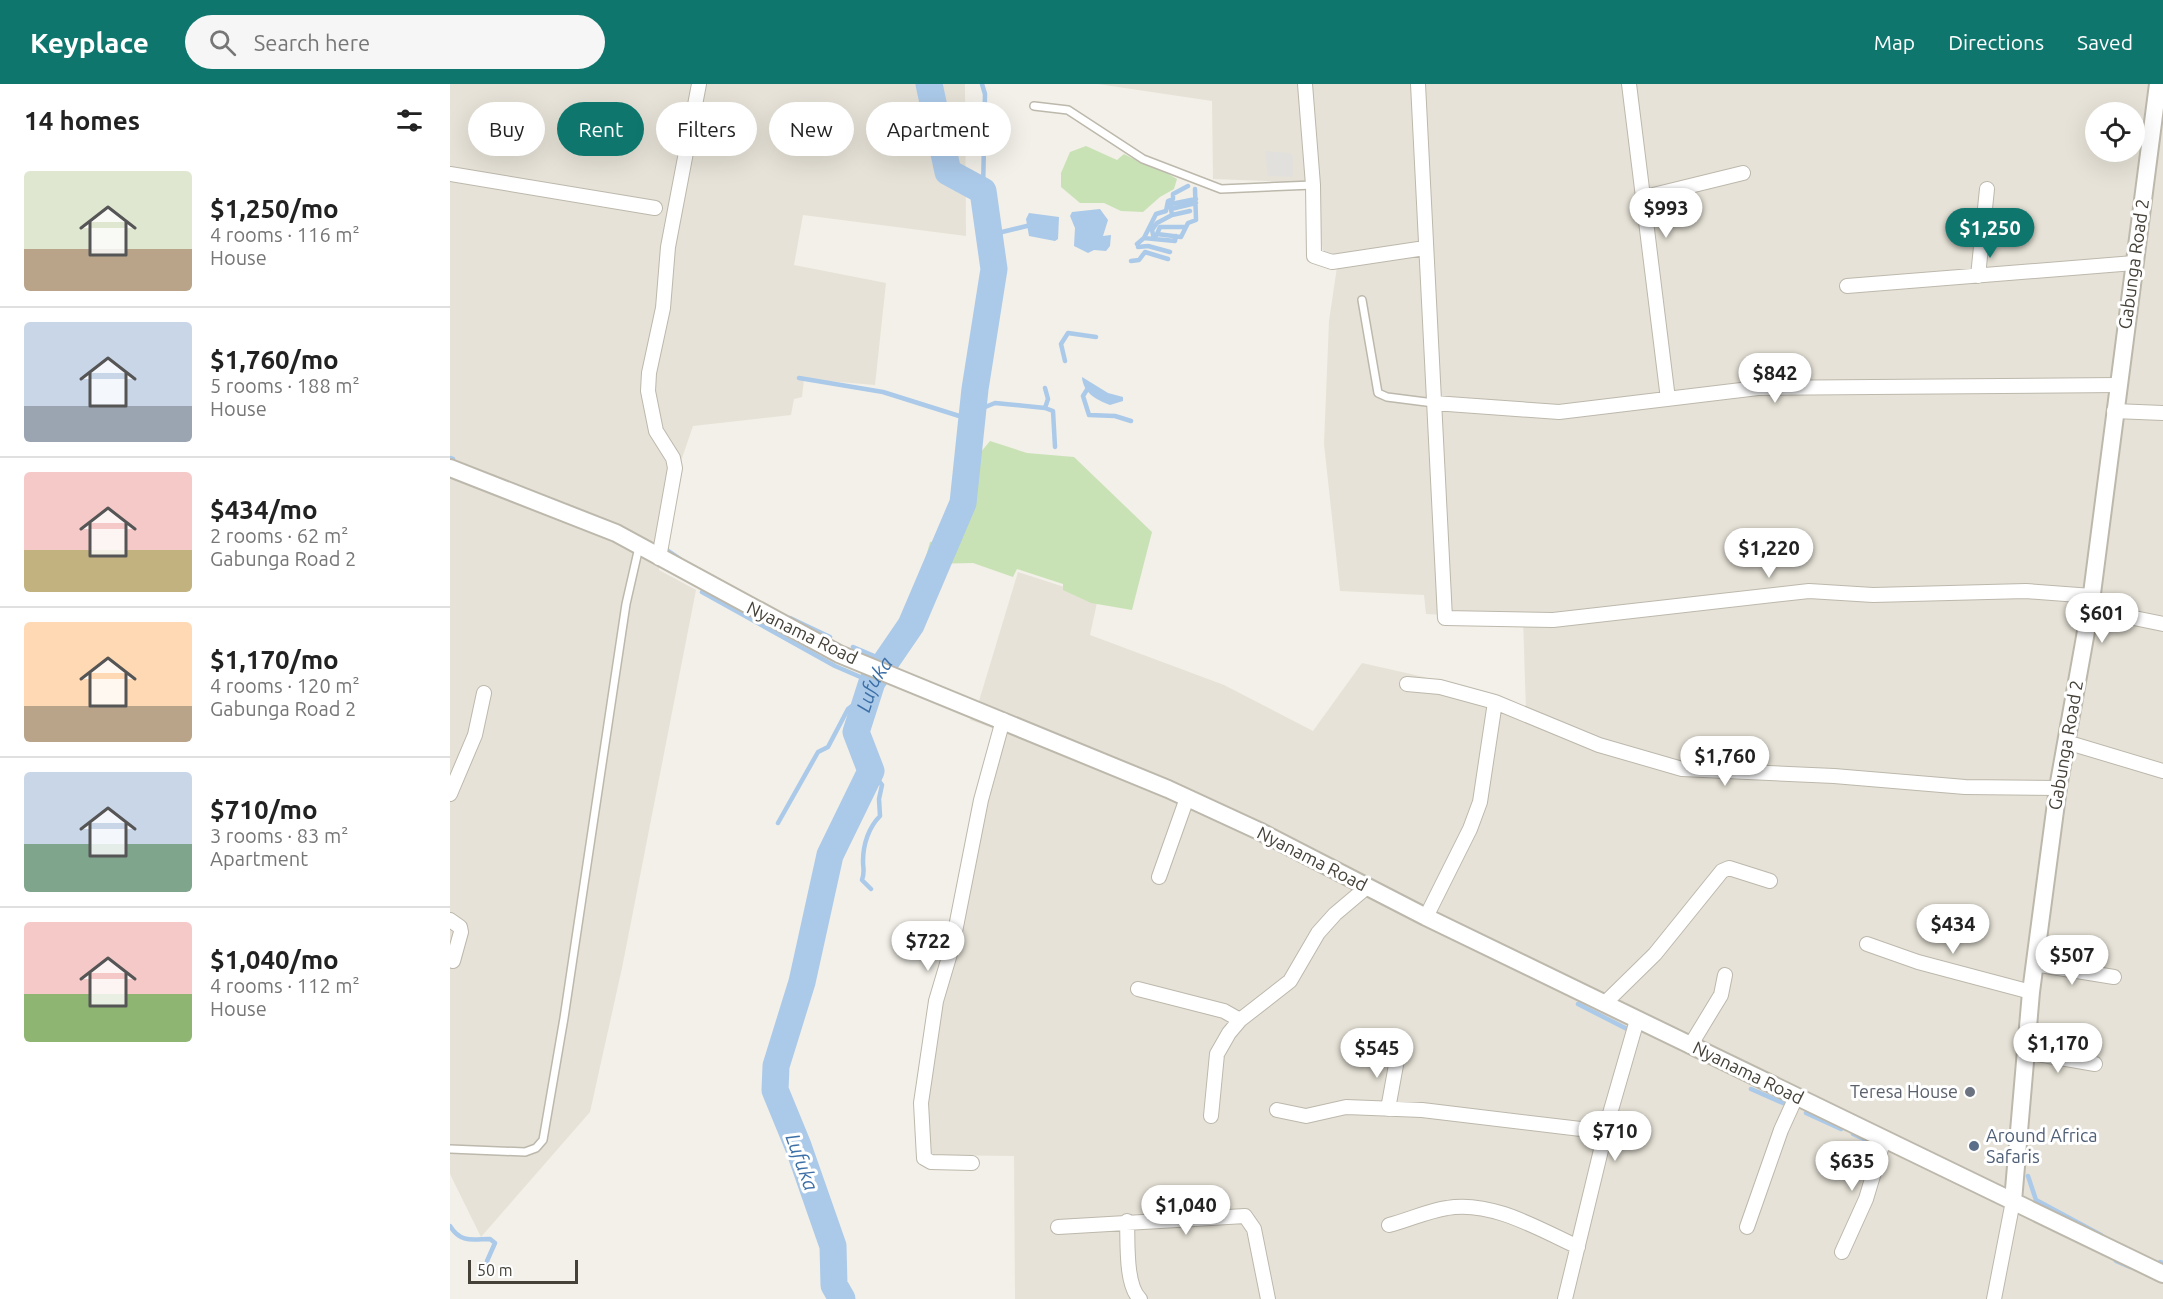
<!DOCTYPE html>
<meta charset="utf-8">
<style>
body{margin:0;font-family:Ubuntu,sans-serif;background:#f6f6f6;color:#222;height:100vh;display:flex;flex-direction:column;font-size:22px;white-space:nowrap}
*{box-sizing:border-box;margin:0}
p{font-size:20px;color:#767676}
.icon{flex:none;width:33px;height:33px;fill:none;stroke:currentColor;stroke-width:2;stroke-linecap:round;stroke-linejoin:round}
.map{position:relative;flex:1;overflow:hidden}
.sheet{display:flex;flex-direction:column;background:#fff;width:450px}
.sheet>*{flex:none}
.top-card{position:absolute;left:18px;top:18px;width:570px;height:54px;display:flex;gap:12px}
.buttons{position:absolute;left:1635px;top:18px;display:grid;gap:12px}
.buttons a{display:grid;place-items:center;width:60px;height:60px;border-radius:50%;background:#fff;box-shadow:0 6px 24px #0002;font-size:30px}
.scale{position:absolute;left:18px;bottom:15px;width:110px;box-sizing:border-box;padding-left:6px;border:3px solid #454138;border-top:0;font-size:16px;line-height:21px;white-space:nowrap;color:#454138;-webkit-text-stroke:4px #fff;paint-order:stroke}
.price{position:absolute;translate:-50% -51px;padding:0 14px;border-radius:21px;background:#fff;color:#222;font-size:20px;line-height:39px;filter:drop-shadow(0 2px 3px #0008)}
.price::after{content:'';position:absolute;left:50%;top:36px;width:18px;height:14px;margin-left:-9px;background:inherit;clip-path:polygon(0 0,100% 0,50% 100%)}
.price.active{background:#0f766e;color:#fff}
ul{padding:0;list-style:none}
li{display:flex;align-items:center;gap:18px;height:150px;padding:0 24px}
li+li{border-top:2px solid #e0e0e0}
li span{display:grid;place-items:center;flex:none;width:168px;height:120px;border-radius:6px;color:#555}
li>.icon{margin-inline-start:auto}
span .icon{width:72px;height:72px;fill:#fffc;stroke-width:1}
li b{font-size:26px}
h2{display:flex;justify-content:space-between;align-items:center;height:72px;padding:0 24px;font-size:26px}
.chip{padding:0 21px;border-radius:27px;background:#fff;box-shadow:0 6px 24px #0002;font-size:21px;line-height:54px}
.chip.active{background:#0f766e;color:#fff}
header{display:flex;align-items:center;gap:36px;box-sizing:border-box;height:84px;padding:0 30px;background:#0f766e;color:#fff}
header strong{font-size:28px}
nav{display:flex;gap:33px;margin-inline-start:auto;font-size:21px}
.search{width:420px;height:54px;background:#f6f6f6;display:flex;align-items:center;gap:15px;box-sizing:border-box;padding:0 21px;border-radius:33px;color:#767676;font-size:22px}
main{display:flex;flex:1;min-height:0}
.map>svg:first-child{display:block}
.residential{fill:#e6e2d7;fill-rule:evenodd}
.green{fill:#c9e2b5}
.parking{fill:#e1e0dc}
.water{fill:#abc9e9}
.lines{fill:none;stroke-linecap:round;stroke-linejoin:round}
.stream{stroke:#abc9e9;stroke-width:4.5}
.river{stroke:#abc9e9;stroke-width:27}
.service-casing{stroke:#bdb8ac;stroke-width:10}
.minor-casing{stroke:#bdb8ac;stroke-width:16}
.tertiary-casing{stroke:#bdb8ac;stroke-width:20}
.service{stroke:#fff;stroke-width:7}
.minor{stroke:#fff;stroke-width:14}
.tertiary{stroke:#fff;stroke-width:16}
.worship-dot{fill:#6b7280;stroke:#fff;stroke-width:2}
.service-dot{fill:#5c6f8a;stroke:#fff;stroke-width:2}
.labels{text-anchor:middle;stroke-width:6;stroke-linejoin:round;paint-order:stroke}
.street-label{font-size:18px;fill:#454138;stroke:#fff}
.worship-label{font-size:18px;fill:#5b616d;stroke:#fff;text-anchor:end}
.service-label{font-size:18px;fill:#4e5e75;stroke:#fff;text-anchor:start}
.water-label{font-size:20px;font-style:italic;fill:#3c6fa6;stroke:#fff}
</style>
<header>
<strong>Keyplace</strong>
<div class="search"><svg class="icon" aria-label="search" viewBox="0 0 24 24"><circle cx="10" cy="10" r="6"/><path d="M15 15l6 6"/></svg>Search here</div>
<nav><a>Map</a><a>Directions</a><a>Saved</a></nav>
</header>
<main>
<section class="sheet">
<h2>14 homes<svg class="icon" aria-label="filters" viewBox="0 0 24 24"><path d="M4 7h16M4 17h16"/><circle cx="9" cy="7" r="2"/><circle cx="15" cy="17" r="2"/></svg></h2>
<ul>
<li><span style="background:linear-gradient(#dfe7d0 65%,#b9a48a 0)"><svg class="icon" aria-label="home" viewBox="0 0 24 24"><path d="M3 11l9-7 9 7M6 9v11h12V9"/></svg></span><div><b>$1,250/mo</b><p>4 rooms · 116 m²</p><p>House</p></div></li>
<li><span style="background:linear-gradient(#c9d6e8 70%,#9aa5b1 0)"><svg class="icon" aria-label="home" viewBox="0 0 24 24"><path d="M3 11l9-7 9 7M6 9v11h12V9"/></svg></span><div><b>$1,760/mo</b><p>5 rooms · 188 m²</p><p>House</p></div></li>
<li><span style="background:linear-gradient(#f6c9c9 65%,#c2b280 0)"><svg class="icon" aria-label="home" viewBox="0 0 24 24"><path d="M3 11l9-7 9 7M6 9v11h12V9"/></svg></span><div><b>$434/mo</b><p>2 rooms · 62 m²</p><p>Gabunga Road 2</p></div></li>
<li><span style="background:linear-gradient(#ffd9b3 70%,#b9a48a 0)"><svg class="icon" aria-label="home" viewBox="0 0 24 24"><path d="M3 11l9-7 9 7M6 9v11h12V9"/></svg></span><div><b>$1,170/mo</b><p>4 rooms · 120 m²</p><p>Gabunga Road 2</p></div></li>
<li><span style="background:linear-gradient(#c9d6e8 60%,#7fa58c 0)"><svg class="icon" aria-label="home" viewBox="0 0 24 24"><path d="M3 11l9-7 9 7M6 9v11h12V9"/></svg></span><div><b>$710/mo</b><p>3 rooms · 83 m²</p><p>Apartment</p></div></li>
<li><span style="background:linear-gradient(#f6c9c9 60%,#8fb573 0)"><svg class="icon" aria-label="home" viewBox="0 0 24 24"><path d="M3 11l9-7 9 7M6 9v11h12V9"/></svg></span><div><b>$1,040/mo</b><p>4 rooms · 112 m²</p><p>House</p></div></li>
</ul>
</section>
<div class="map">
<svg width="1713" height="1215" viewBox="0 0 1713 1215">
<rect width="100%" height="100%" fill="#f2f0e8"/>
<path class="residential" d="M0 0H515L516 152 353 131 344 181 436 199 425 301 354 295 352 313 344 315 341 331 243 342 232 374 209 486 246 506 172 884 140 1028 31 1153 0 1090Z
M648 0H1713V1215H565L564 1072 477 1071 476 994 527 748 554 648 520 636 529 617 568 488 648 514 640 551 774 601 863 647 912 579 974 593 1076 626 1073 535 976 530 974 511 890 507 874 360 879 237 887 183 873 170 866 99 763 95 762 17ZM1646 28H1684V68H1646Z"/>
<path class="green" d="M636 62 667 76 674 70C692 80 710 84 727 95L724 105 710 113 693 128 671 127 654 119H630L611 103V89L620 68Z
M540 357 577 369 624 373 702 448 682 526 641 519 613 506V500L567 485 563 493 523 479 478 480 475 476 480 458 488 457 503 428 520 381Z"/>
<path class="parking" d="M815 67 840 69 843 72V93L818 92Z"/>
<path class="water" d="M650 125 658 136 653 152 661 151 660 162 656 167 644 166 638 169 624 162 625 144 620 132 622 128Z
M579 129 609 133 608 155 605 157 579 152 576 135Z
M632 293 658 309 673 313V317L660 321C647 316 633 309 632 293Z"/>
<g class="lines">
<path class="stream" d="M532 0 535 10 533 107
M510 37 534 55
M721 125V120L746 115
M722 131 740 127
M707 150 710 143H736
M726 152 725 157 704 155 702 146 707 139 722 131 721 125 746 119
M539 153 548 152 552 148 581 141
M694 154 706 130 716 127 718 117 723 115V110L738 102
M687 160 694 154 704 155 707 150 731 153 738 139 746 136 745 105
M688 163 698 162 720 168
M681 177 689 176 695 168 718 175
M615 277 611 260 618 249 646 253
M349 294 433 308 522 336
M638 304 633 312 639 331 665 332 681 337
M595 324 603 327 605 363
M523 328 545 319 595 324 598 315 595 304
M0 374 3 375
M217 466 230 475
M252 508 385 582 422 598
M340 534 380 553
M403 563 436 577
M328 739 368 668 378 663 398 625 420 608
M421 805 412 796C415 788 413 785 413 777 413 760 419 743 430 732L429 715 432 701 421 687
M1128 920 1181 947
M1301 1005 1333 1019
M1356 1029 1391 1045
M1403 1050 1427 1061
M1578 1092 1586 1116 1651 1151
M0 1142C11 1160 24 1155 40 1155L45 1159 37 1177 38 1188
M1666 1177 1680 1183
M1710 1178 1713 1179"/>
<path class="river" id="s1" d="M392 1215 384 1201 383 1162 348 1062 325 1006 326 982 352 898 380 771 421 687 406 648 422 598 461 541 513 419 525 305 544 185 533 107 498 88 479 0"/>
<g class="service-casing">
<path id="service" d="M584 22 618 26 693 75 771 105 863 101
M912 216 928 309 937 313 984 319
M0 1065 75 1068 86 1064 93 1056 114 934 176 520 189 463"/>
</g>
<g class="minor-casing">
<path id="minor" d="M855 0 863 101 864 172 882 178 975 164
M968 0 995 534 1103 536 1359 507 1423 511 1576 507 1642 512
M1179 0 1218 315
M0 90 205 124
M1195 113 1293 89
M1528 192 1537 105
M1397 202 1684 179
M984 319 1109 328 1308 304 1668 301
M1664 327 1713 329
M209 474 225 384 223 374 206 347 198 307 199 289 213 224 218 163 249 0
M1640 525 1713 540
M957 600 990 603 1045 618 1149 661 1232 685 1384 692 1515 703 1608 704
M1616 658 1713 687
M0 710 25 651 34 609
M709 793 737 714
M976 833 1020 745 1030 718 1045 618
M0 836 10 843 11 848 3 877
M1417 860 1468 878 1581 908
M1584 880 1664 893
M688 905 774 927 790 936
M1154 920 1205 870 1272 787 1279 784 1320 797
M1240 962 1271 911 1275 891
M1576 968 1645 980
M938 1025 948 970
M827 1026 856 1032 896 1023 972 1026 1156 1048
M761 1032 767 970 779 949 790 936 840 897 868 849 885 830 917 803
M522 1079 481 1078 474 1074 471 1019 486 917 502 863 531 716 553 636
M677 1137C678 1157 675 1201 690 1215
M939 1141C959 1136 977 1127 997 1124 1041 1116 1089 1145 1128 1163
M608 1143 795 1132 804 1145 818 1215
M1297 1143 1331 1046 1346 1013
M1392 1168 1416 1115 1434 1055
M1115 1215 1159 1033 1187 936
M1544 1215 1563 1117"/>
</g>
<g class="tertiary-casing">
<path id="tertiary" d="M0 384 166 449 389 570 718 705 809 747 976 833 1713 1190
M1563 1117 1581 908 1608 704 1640 525 1708 0"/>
</g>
<use href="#service" class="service"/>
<use href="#minor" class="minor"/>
<use href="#tertiary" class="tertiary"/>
</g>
<circle class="worship-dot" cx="1520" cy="1008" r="6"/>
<circle class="service-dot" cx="1524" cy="1062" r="6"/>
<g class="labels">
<g class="street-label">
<text transform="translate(1684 180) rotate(-82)" y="6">Gabunga Road 2</text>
<text transform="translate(352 549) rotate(26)" y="6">Nyanama Road</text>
<text transform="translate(1616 661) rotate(-80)" y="6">Gabunga Road 2</text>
<text transform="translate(862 775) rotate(27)" y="6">Nyanama Road</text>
<text transform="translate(1298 989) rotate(26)" y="6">Nyanama Road</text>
</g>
<g class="worship-label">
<text x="1508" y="1014">Teresa House</text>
</g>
<g class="service-label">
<text x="1536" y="1058">Around Africa<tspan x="1536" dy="21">Safaris</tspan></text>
</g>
<g class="water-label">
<text dy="7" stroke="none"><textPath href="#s1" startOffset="650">Lufuka</textPath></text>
<text transform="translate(352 1078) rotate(70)" y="7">Lufuka</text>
</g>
</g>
</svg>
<div class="buttons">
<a><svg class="icon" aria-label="locate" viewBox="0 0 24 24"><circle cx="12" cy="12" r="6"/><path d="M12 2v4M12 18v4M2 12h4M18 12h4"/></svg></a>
</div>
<div class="scale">50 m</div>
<b class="price" style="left:1216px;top:155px">$993</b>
<b class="price active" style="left:1540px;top:175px">$1,250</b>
<b class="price" style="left:1325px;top:320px">$842</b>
<b class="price" style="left:1319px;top:495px">$1,220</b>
<b class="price" style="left:1652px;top:560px">$601</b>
<b class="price" style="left:1275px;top:703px">$1,760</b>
<b class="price" style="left:1503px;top:871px">$434</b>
<b class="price" style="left:478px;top:888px">$722</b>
<b class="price" style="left:1622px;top:902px">$507</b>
<b class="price" style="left:1608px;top:990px">$1,170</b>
<b class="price" style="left:927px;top:995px">$545</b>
<b class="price" style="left:1165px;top:1078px">$710</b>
<b class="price" style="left:1402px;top:1108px">$635</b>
<b class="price" style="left:736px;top:1152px">$1,040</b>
<div class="top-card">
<a class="chip">Buy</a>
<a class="chip active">Rent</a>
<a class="chip">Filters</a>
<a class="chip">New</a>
<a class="chip">Apartment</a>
</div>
</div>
</main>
